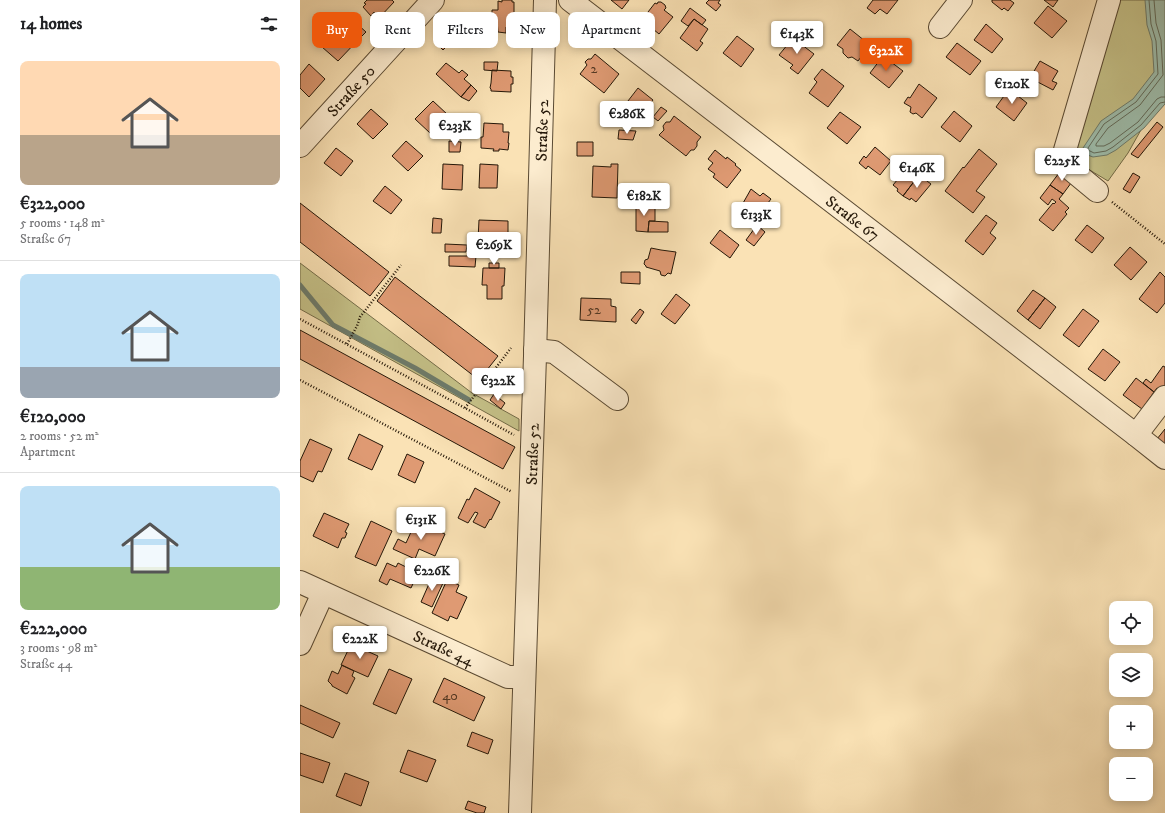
<!DOCTYPE html>
<meta charset="utf-8">
<style>
body{margin:0;font-family:"IM FELL DW Pica",serif;background:#f2f2f2;color:#202124;height:100vh;display:flex;flex-direction:column;font-size:15px;white-space:nowrap}
*{box-sizing:border-box;margin:0}
p{font-size:13px;color:#757577}
.icon{flex:none;width:22px;height:22px;fill:none;stroke:currentColor;stroke-width:2;stroke-linecap:round;stroke-linejoin:round}
.map{position:relative;flex:1;overflow:hidden}
.sheet{display:flex;flex-direction:column;background:#fff;width:300px}
.sheet>*{flex:none}
.hud{position:absolute;left:12px;top:12px;width:380px;height:36px;display:flex;gap:8px}
.tools{position:absolute;left:809px;top:601px;display:grid;gap:8px}
.tools a{display:grid;place-items:center;width:44px;height:44px;border-radius:8px;background:#fff;box-shadow:0 2px 10px #0003;font-size:20px}
.price{position:absolute;translate:-50% -34px;padding:0 9px;border-radius:4px;background:#fff;color:#222;font-size:13px;line-height:26px;filter:drop-shadow(0 1px 2px #0008)}
.price::after{content:'';position:absolute;left:50%;top:24px;width:12px;height:9px;margin-left:-6px;background:inherit;clip-path:polygon(0 0,100% 0,50% 100%)}
.price.selected{background:#ea580c;color:#fff}
ul{padding:0;list-style:none}
li{display:grid;align-content:center;gap:8px;height:212px;padding:0 20px}
li+li{border-top:1px solid #e0e0e0}
li span{display:grid;place-items:center;height:124px;border-radius:8px;color:#555}
li>.icon{margin-inline-start:auto}
span .icon{width:72px;height:72px;fill:#fffc;stroke-width:1}
li b{font-size:17px}
h2{display:flex;justify-content:space-between;align-items:center;height:48px;padding:0 20px;font-size:17px}
.pill{padding:0 14px;border-radius:8px;background:#fff;box-shadow:0 2px 10px #0003;font-size:14px;line-height:36px}
.pill.selected{background:#ea580c;color:#fff}
main{display:flex;flex:1;min-height:0}
.map>svg:first-child{display:block}
.green{fill:#c5c188;stroke:#746c48}
.water{fill:#9ebead;stroke:#6d7b6b}
.lines{fill:none;stroke-linecap:round;stroke-linejoin:round}
.shore{stroke:#616a5a;stroke-width:1}
.stream{stroke:#6d7b6b;stroke-width:5}
.building{fill:#df9a73;stroke:#241708}
.minor-casing{stroke:#5a4a33;stroke-width:24}
.path{stroke:#241708;stroke-width:2.5;stroke-dasharray:1 2;stroke-linecap:butt}
.minor{stroke:#fceccf;stroke-width:22}
.labels{text-anchor:middle;stroke-width:3.5;stroke-linejoin:round;paint-order:stroke}
.number-label{font-size:14px;fill:#533823}
.street-label{font-size:16px;fill:#241708;stroke:#fceccf}
</style>
<main>
<section class="sheet">
<h2>14 homes<svg class="icon" aria-label="filters" viewBox="0 0 24 24"><path d="M4 7h16M4 17h16"/><circle cx="9" cy="7" r="2"/><circle cx="15" cy="17" r="2"/></svg></h2>
<ul>
<li><span style="background:linear-gradient(#ffd9b3 60%,#b9a48a 0)"><svg class="icon" aria-label="home" viewBox="0 0 24 24"><path d="M3 11l9-7 9 7M6 9v11h12V9"/></svg></span><div><b>€322,000</b><p>5 rooms · 148 m²</p><p>Straße 67</p></div></li>
<li><span style="background:linear-gradient(#bfe0f5 75%,#9aa5b1 0)"><svg class="icon" aria-label="home" viewBox="0 0 24 24"><path d="M3 11l9-7 9 7M6 9v11h12V9"/></svg></span><div><b>€120,000</b><p>2 rooms · 52 m²</p><p>Apartment</p></div></li>
<li><span style="background:linear-gradient(#bfe0f5 65%,#8fb573 0)"><svg class="icon" aria-label="home" viewBox="0 0 24 24"><path d="M3 11l9-7 9 7M6 9v11h12V9"/></svg></span><div><b>€222,000</b><p>3 rooms · 98 m²</p><p>Straße 44</p></div></li>
</ul>
</section>
<div class="map">
<svg width="865" height="813" viewBox="0 0 865 813">
<rect width="100%" height="100%" fill="#fae2b5"/>
<filter id="stains"><feTurbulence type="fractalNoise" baseFrequency=".005" numOctaves="4"/><feColorMatrix values="0 0 0 0 .2 0 0 0 0 .09 0 0 0 0 .02 0 0 0 .5 -.17"/></filter>
<radialGradient id="worn" r=".72"><stop offset=".6" stop-color="#630" stop-opacity="0"/><stop offset="1" stop-color="#630" stop-opacity=".3"/></radialGradient>
<path class="green" d="M814 0H865V104L846 121 828 153 808 181 778 163 773 149Z
M0 263 172 393 219 419V431L0 309Z"/>
<path class="water" d="M845 0H865V104L844 128 816 150 807 155 793 157 785 154 783 148 801 121 833 99 854 72 852 41 847 25Z"/>
<g class="lines">
<path class="shore" d="M849 0 851 24 856 41 858 74 836 102 804 124 788 148V150L794 153 806 151 813 147 841 125 860 103 865 102
M854 0 856 23 861 40 863 75 840 105 808 128 796 144V146H804L810 143 838 122 857 99 861 97H865"/>
<path class="stream" d="M0 285 33 325 115 368 169 400"/>
</g>
<path class="building" d="M67 0H92L94 2 79 18 74 12 71 16 63 7 66 4 64 3Z
M202 0H212V2H214V28L206 27V33L198 32 197 20 192 21V10H198V1L202 2Z
M311 0H329L322 9Z
M409 0H420L418 3 421 5 416 11 406 3Z
M573 0H598L587 14 580 9 575 14 567 8Z
M692 0H710L714 3 708 11 704 8 702 10 692 2Z
M744 0H758L753 7Z
M358 2H361L365 5 366 8 364 10 373 17 359 34 353 29 352 31 346 27 348 25 341 21 355 3 357 4Z
M748 6 767 21 752 38 734 23Z
M390 8 406 20 402 25 394 19 388 26 381 21Z
M36 19 47 30 42 34 32 24Z
M394 19 408 29 400 41 403 43 397 51 380 38Z
M56 23 66 32 60 38 50 29Z
M32 24 41 32 37 36 28 28Z
M686 24 703 39 692 53 674 40Z
M550 29 570 45 558 61 552 57 548 58 543 53V49L537 45Z
M28 32 39 42 49 32 58 40 38 61 22 47 29 40 25 36Z
M437 36 454 49 441 67 423 53Z
M140 38 148 45 143 50 136 43Z
M493 38 514 54 498 74 490 68 493 65 479 55Z
M657 43 681 61 670 75 646 57Z
M295 54 319 74 304 93 280 74 287 65 285 62 288 59H291Z
M583 56 603 71 589 88 570 73Z
M740 61 758 71 752 81 757 83 753 90 730 78Z
M184 62H198L197 71 184 70Z
M146 63 159 73 162 70 168 75 164 79 171 85 161 97 136 74Z
M9 64 25 79 9 97 0 88V75Z
M522 69 544 86 528 107 509 93 517 82 514 79Z
M192 70 211 71V77H213V84H211V92L191 91V89L190 88 191 83Z
M619 84 637 98 622 118 616 113 613 114 610 112 611 107 604 103 608 97 610 98Z
M171 85 177 91 169 101 161 97Z
M338 88 353 100 336 121 321 110Z
M709 89 727 103 714 121 696 107Z
M133 101 148 115 130 133 115 119Z
M361 107 367 111 358 121 353 117Z
M71 109 88 124 73 139 57 124Z
M654 111 672 126 660 142 641 127Z
M540 112 561 127 547 144 527 128Z
M374 116 401 137 397 142V146L394 150H391L386 156 359 135 364 130 363 126 366 122H370Z
M857 122 863 127 838 158 831 154Z
M184 123 203 124V132H209L208 143H209L208 150 199 149V151H193L194 149 181 148V137H183Z
M319 130 336 131 333 140 318 139Z
M106 141 123 156 108 171 92 156Z
M149 141 161 142 160 152H149Z
M277 142H293V156H277Z
M575 147 591 161 580 175 568 166 566 169 559 163 564 156 566 158Z
M36 148 53 161 41 176 24 163Z
M679 149 697 164 676 191 685 197 673 213 645 191 663 167 664 168Z
M415 150 426 159 427 157 436 164 435 165 441 170 427 188 413 177 415 174 408 169 413 163 408 159Z
M143 164 163 165 162 190 142 189Z
M180 164 198 165 197 188H179Z
M311 164H318L317 198 292 197 293 166 311 167Z
M608 167 619 175 603 196 597 191 598 189 593 185Z
M762 169 774 179 763 194 750 185Z
M833 173 840 177 830 193 823 189Z
M619 175 631 184 616 202 611 198 610 200 603 196Z
M750 185 763 194 759 199 769 208 765 212 767 214 753 231 739 220 753 203 754 204 756 202 752 199 748 205 740 198Z
M85 186 102 200 91 214 73 201Z
M319 186H329V197H319Z
M451 189 460 196 463 193 471 199 452 224 438 212Z
M0 203 89 272 70 296 0 242Z
M336 205 355 206V221H349L348 232 336 231Z
M686 215 697 223 690 233 696 238 683 255 665 241Z
M133 218 142 219 141 233H132Z
M179 220 208 221V240H203V247L191 246V240H178Z
M349 221 368 222V232H348Z
M457 225 465 232 454 246 446 240Z
M787 225 804 238 792 253 775 240Z
M420 230 439 245 430 258 410 243Z
M145 244 167 245 166 252H145Z
M830 247 847 262 831 280 814 265Z
M351 248 361 250 376 252 371 274 368 273 365 276 361 275 360 271 346 267V266L344 264 345 260 348 259Z
M149 256H176L175 267 149 266Z
M189 263H199V268H189Z
M183 268H205L204 286H202V299H187V285H182Z
M321 272H340V284L321 283Z
M860 272 865 277V303L857 313 839 299Z
M95 277 198 356 179 380 77 301Z
M733 290 745 298 728 320 717 311Z
M376 294 390 305 375 324 361 314Z
M281 298 311 299V306L316 307V322L280 320Z
M745 298 756 307 740 329 728 320Z
M340 309 344 312 336 324 331 320Z
M783 309 799 321 779 347 763 335Z
M0 330 215 447 203 469 0 359Z
M803 349 820 362 805 381 788 369Z
M863 366 865 367V389L863 392 857 388 854 392 843 383 846 379 851 383Z
M836 378 854 392 842 409 823 395Z
M194 394 205 403 201 409 190 400Z
M865 429V446L857 439Z
M59 434 83 446 72 470 48 459Z
M10 439 32 449 22 472 18 471 13 482 0 476V461Z
M107 454 124 462 115 483 98 475Z
M175 488 200 502 191 520 190 519 185 528 173 522 178 513 175 512 168 523 158 518 167 499 169 500Z
M24 513 49 524 45 532 47 533 45 538H42L38 548 13 536Z
M71 521 92 531 76 566 55 557Z
M116 521 145 534 135 556 119 549 115 559 93 549 98 539 106 543Z
M87 563 96 567 98 563 118 573 111 588 90 579 87 585 79 581Z
M132 577 143 583 132 607 121 602Z
M147 580 159 585 156 592 167 597 157 619 150 616 148 621 132 613Z
M51 644 78 656 68 677 41 665Z
M42 665 54 671 52 676 55 678 47 694 32 686V685L28 681 32 671 38 674Z
M89 669 112 679 96 714 73 704Z
M144 678 185 697 174 721 133 702Z
M0 705 40 723 33 738 0 723Z
M172 732 193 740 188 754 167 746Z
M108 750 136 760 127 782 100 772Z
M0 753 30 763 23 783 0 775Z
M45 773 69 782 61 806 36 796Z
M168 801 186 807 184 813H177L165 809Z"/>
<g class="lines">
<g class="minor-casing">
<g id="minor">
<path id="s1" d="M270 0 836 435 865 458"/>
<path d="M640 27 661 0"/>
<path id="s2" d="M0 146 133 0"/>
<path d="M797 191 768 167 765 159V150L809 0"/>
<path d="M235 350 254 352 317 399"/>
<path d="M836 435 865 397"/>
<path id="s3" d="M0 582 208 677H223"/>
<path d="M0 644 23 593"/>
<path id="s4" d="M220 813 235 356 245 0"/>
</g>
</g>
<path class="path" d="M812 202 865 244
M0 319 165 408 214 435
M47 344 57 326 60 317 101 265
M0 380 212 492
M165 408 211 348"/>
<use href="#minor" class="minor"/>
</g>
<g class="labels">
<g class="number-label">
<text x="294" y="73">2</text>
<text x="294" y="314">52</text>
<text x="150" y="700">40</text>
</g>
<g class="street-label">
<text dy="6" stroke="none"><textPath href="#s2" startOffset="75">Straße 50</textPath></text>
<text dy="6" stroke="none"><textPath href="#s4" startOffset="683">Straße 52</textPath></text>
<text dy="6" stroke="none"><textPath href="#s1" startOffset="357">Straße 67</textPath></text>
<text dy="6" stroke="none"><textPath href="#s4" startOffset="359">Straße 52</textPath></text>
<text dy="6" stroke="none"><textPath href="#s3" startOffset="158">Straße 44</textPath></text>
</g>
</g>
<rect width="100%" height="100%" filter="url(#stains)"/>
<rect width="100%" height="100%" fill="url(#worn)"/>
</svg>
<div class="tools">
<a><svg class="icon" aria-label="locate" viewBox="0 0 24 24"><circle cx="12" cy="12" r="6"/><path d="M12 2v4M12 18v4M2 12h4M18 12h4"/></svg></a>
<a><svg class="icon" aria-label="layers" viewBox="0 0 24 24"><path d="M12 4l9 5-9 5-9-5zM3 14l9 5 9-5"/></svg></a>
<a>+</a>
<a>−</a>
</div>
<b class="price" style="left:497px;top:55px">€143K</b>
<b class="price selected" style="left:586px;top:72px">€322K</b>
<b class="price" style="left:712px;top:105px">€120K</b>
<b class="price" style="left:327px;top:135px">€286K</b>
<b class="price" style="left:155px;top:147px">€233K</b>
<b class="price" style="left:762px;top:182px">€225K</b>
<b class="price" style="left:617px;top:189px">€146K</b>
<b class="price" style="left:344px;top:217px">€182K</b>
<b class="price" style="left:456px;top:236px">€133K</b>
<b class="price" style="left:194px;top:266px">€269K</b>
<b class="price" style="left:198px;top:402px">€322K</b>
<b class="price" style="left:121px;top:541px">€131K</b>
<b class="price" style="left:132px;top:592px">€226K</b>
<b class="price" style="left:60px;top:660px">€222K</b>
<div class="hud">
<a class="pill selected">Buy</a>
<a class="pill">Rent</a>
<a class="pill">Filters</a>
<a class="pill">New</a>
<a class="pill">Apartment</a>
</div>
</div>
</main>
